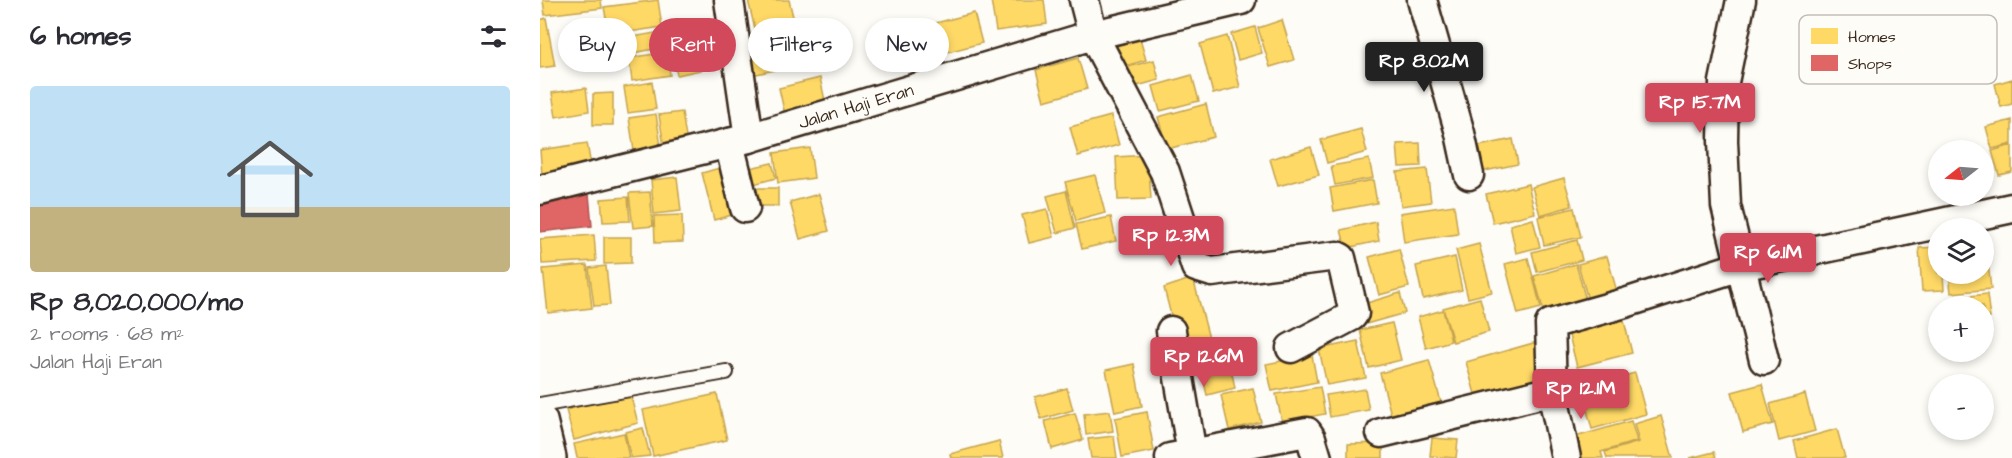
<!DOCTYPE html>
<meta charset="utf-8">
<style>
body{margin:0;font-family:"Architects Daughter",sans-serif;background:#f2f2f3;color:#2b2b33;height:100vh;display:flex;flex-direction:column;font-size:22px;white-space:nowrap}
*{box-sizing:border-box;margin:0}
p{font-size:20px;color:#7c7c81}
.icon{flex:none;width:33px;height:33px;fill:none;stroke:currentColor;stroke-width:2;stroke-linecap:round;stroke-linejoin:round}
.map{position:relative;flex:1;overflow:hidden}
.drawer{display:flex;flex-direction:column;background:#fff;width:540px}
.drawer>*{flex:none}
.hud{position:absolute;left:18px;top:18px;width:570px;height:54px;display:flex;gap:12px}
.needle{width:39px;rotate:253deg}
.controls{position:absolute;left:1388px;top:140px;display:grid;gap:12px}
.controls a{display:grid;place-items:center;width:66px;height:66px;border-radius:50%;background:#fff;box-shadow:0 3px 9px #0003;font-size:30px}
.price{position:absolute;translate:-50% -51px;padding:0 14px;border-radius:6px;background:#d1495b;color:#fff;font-size:20px;line-height:39px;filter:drop-shadow(0 2px 3px #0008)}
.price::after{content:'';position:absolute;left:50%;top:36px;width:18px;height:14px;margin-left:-9px;background:inherit;clip-path:polygon(0 0,100% 0,50% 100%)}
.price.current{background:#222;color:#fff}
ul{padding:0;list-style:none}
li{display:grid;align-content:center;gap:12px;height:318px;padding:0 30px}
li span{display:grid;place-items:center;height:186px;border-radius:6px;color:#555}
li>.icon{margin-inline-start:auto}
span .icon{width:108px;height:108px;fill:#fffc;stroke-width:1}
li b{font-size:26px}
h2{display:flex;justify-content:space-between;align-items:center;height:72px;padding:0 30px;font-size:26px}
.tag{padding:0 21px;border-radius:27px;background:#fff;box-shadow:0 3px 9px #0003;font-size:21px;line-height:54px}
.tag.current{background:#d1495b;color:#fff}
main{display:flex;flex:1;min-height:0}
.map>svg:first-child{display:block}
.homes{fill:#ffd966;stroke:#c4a450;stroke-width:1.5}
.shops{fill:#e06666;stroke:#ae5450;stroke-width:1.5}
.lines{fill:none;stroke-linecap:round;stroke-linejoin:round}
.service-casing{stroke:#3b2a1e;stroke-width:18}
.minor-casing{stroke:#3b2a1e;stroke-width:33}
.secondary-casing{stroke:#3b2a1e;stroke-width:38}
.service{stroke:#fdfcf7;stroke-width:14}
.minor{stroke:#fdfcf7;stroke-width:28}
.secondary{stroke:#fdfcf7;stroke-width:33}
.labels{text-anchor:middle;stroke-width:6;stroke-linejoin:round;paint-order:stroke}
.street-label{font-size:18px;fill:#3b2a1e;stroke:#fdfcf7}
.key{fill:#fdfcf7;stroke:#c3bdb6;stroke-width:1.5}
.key-label{font-size:16px;fill:#3b2a1e}
</style>
<main>
<section class="drawer">
<h2>6 homes<svg class="icon" aria-label="filters" viewBox="0 0 24 24"><path d="M4 7h16M4 17h16"/><circle cx="9" cy="7" r="2"/><circle cx="15" cy="17" r="2"/></svg></h2>
<ul>
<li><span style="background:linear-gradient(#bfe0f5 65%,#c2b280 0)"><svg class="icon" aria-label="home" viewBox="0 0 24 24"><path d="M3 11l9-7 9 7M6 9v11h12V9"/></svg></span><div><b>Rp 8,020,000/mo</b><p>2 rooms · 68 m²</p><p>Jalan Haji Eran</p></div></li>
</ul>
</section>
<div class="map">
<svg width="1472" height="458" viewBox="0 0 1472 458">
<rect width="100%" height="100%" fill="#fdfcf7"/>
<filter id="ink" filterUnits="userSpaceOnUse"><feTurbulence type="fractalNoise" baseFrequency=".0167" numOctaves="2"/><feDisplacementMap in="SourceGraphic" scale="12" xChannelSelector="R" yChannelSelector="G"/><feConvolveMatrix kernelMatrix="1 2 1 2 8 2 1 2 1" color-interpolation-filters="sRGB"/></filter>
<g filter="url(#ink)">
<path class="homes" d="M3 0H61L62 8 5 15Z
M118 0 122 27 69 35 64 7Z
M208 0H249L255 25 216 34Z
M451 0H504L507 24 456 31Z
M434 13 442 43 396 55 388 25Z
M6 18 15 66 0 68V20Z
M171 19 174 34 133 45 129 30Z
M742 20 754 60 730 67 718 28Z
M715 27 722 53 698 60 691 34Z
M126 31 129 46 84 55 81 39Z
M687 36 700 87 673 94 660 44Z
M600 39 606 60 575 69 569 48Z
M169 40 175 67 137 75 131 48Z
M245 46 250 67 211 75 206 54Z
M127 52 130 75 92 81 89 58Z
M538 58 547 89 504 101 496 70Z
M614 60 619 80 586 89 581 69Z
M652 75 659 101 620 111 613 86Z
M280 78 286 105 245 115 239 88Z
M1472 79V104L1461 107 1455 84Z
M112 82 116 109 88 113 84 87Z
M46 88 49 111 16 117 12 93Z
M73 93V125H53V94Z
M666 104 674 137 627 149 618 117Z
M142 112 147 144 124 147 119 115Z
M116 114 121 147 94 151 89 118Z
M571 116 579 145 538 156 530 127Z
M1472 120V144L1452 149 1446 127Z
M821 129 827 152 787 163 781 140Z
M973 139 978 164 940 172 934 147Z
M47 143 51 166 2 174 0 150Z
M880 143 881 166 859 167 857 144Z
M1472 145V172L1459 175 1452 151Z
M771 147 779 175 738 186 730 159Z
M270 148 274 178 238 183 234 153Z
M608 155 611 199 578 200 576 157Z
M829 159 833 178 795 185 791 166Z
M232 163 236 178 210 185 205 169Z
M190 165 202 212 174 220 162 173Z
M887 169 891 202 861 206 857 172Z
M555 175 565 213 536 221 525 182Z
M137 177 141 211 114 214 111 180Z
M1024 178 1032 206 1000 215 992 187Z
M833 180 837 203 794 211 790 188Z
M988 184 995 213 953 223 946 194Z
M209 188H238V206H209Z
M526 191 535 228 517 233 507 196Z
M110 192 113 226 93 228 89 193Z
M279 194 289 231 260 239 250 202Z
M88 197 90 221 63 222 61 199Z
M914 205 918 234 864 242 860 213Z
M1034 208 1041 237 1004 245 998 217Z
M507 209 514 237 489 243 482 215Z
M142 215 143 242 115 243 114 216Z
M571 217 576 241 542 249 536 224Z
M993 219 1000 247 976 253 970 225Z
M836 222 839 241 806 248 801 230Z
M54 235 56 261 2 264 0 239Z
M64 237H91V263L64 264Z
M1037 240 1042 260 997 272 992 252Z
M939 244 952 292 928 298 916 250Z
M1443 244H1446L1451 289 1411 293 1409 273H1443Z
M1398 247V273H1403L1404 290 1382 291 1379 248Z
M859 249 869 287 839 295 829 257Z
M1067 256 1079 299 1050 307 1038 264Z
M915 257 922 290 883 299 876 266Z
M988 258 1001 308 978 314 965 264Z
M1036 264 1048 308 1006 320 994 276Z
M47 265 52 308 8 313 3 269Z
M66 266 70 305 54 306 49 268Z
M653 278 671 346 641 354 624 288Z
M860 293 865 313 826 324 820 305Z
M1447 294 1450 318 1443 319V306H1413L1412 298Z
M940 298 949 332 913 342 903 308Z
M903 310 911 341 886 348 878 317Z
M1083 317 1092 353 1037 367 1028 331Z
M852 323 861 360 829 368 820 330Z
M818 341 826 378 787 385 779 349Z
M997 342 1008 380 937 401 926 362Z
M772 355 777 382 732 391 726 364Z
M689 359 695 388 667 395 660 366Z
M889 360 903 409 853 422 840 373Z
M594 364 602 406 575 412 566 370Z
M1095 373 1106 414 1052 429 1041 388Z
M1222 384 1233 424 1203 432 1192 392Z
M780 387 785 414 742 422 736 394Z
M527 388 533 410 501 419 495 397Z
M713 388 721 422 689 430 681 395Z
M825 389 829 410 790 417 786 395Z
M90 393 98 423 34 440 26 410Z
M177 394 187 440 113 456 103 410Z
M1265 394 1275 431 1239 441 1230 404Z
M570 411 573 431 546 435 544 414Z
M607 412 614 451 582 457 575 418Z
M535 413 543 440 512 449 505 421Z
M1121 416 1133 458H1067L1065 452 1099 442 1094 424Z
M1091 421 1097 441 1061 452 1063 458H1034L1028 439Z
M103 428 110 456 91 458 85 432Z
M1297 429 1305 458H1258L1254 441Z
M84 433 89 458H37L34 444Z
M574 436 577 458H551L548 439Z
M892 438 918 440 916 458 890 456Z
M459 441 463 458H411L410 454Z
M843 443V458H808V444Z
M1174 452 1176 458H1150Z"/>
<path class="shops" d="M49 194 52 226 0 232V199Z"/>
<g class="lines">
<g class="service-casing">
<path id="service" d="M0 405 186 372"/>
</g>
<g class="minor-casing">
<g id="minor">
<path d="M189 0 209 138"/>
<path d="M544 0 553 35 625 172 656 267 672 272 797 256 801 258 814 313 812 316 751 348"/>
<path d="M882 0 920 133 929 175"/>
<path d="M1201 0 1184 82 1183 141 1186 206 1224 360"/>
<path d="M189 143 205 208"/>
<path id="s1" d="M0 190 209 138 553 35 701 0"/>
<path d="M631 331 652 454"/>
<path d="M841 433 1012 391"/>
<path d="M630 458 767 432 771 438 777 458"/>
<path d="M1026 458 1012 391 1010 324 1085 303 1201 266 1472 208"/>
</g>
</g>
<g class="secondary-casing">
<path id="secondary" d="M0 421 9 458"/>
</g>
<use href="#service" class="service"/>
<use href="#minor" class="minor"/>
<use href="#secondary" class="secondary"/>
</g>
</g>
<g class="labels">
<g class="street-label">
<text dy="6" stroke="none"><textPath href="#s1" startOffset="327">Jalan Haji Eran</textPath></text>
</g>
</g>
<rect x="1259" y="15" width="198" height="69" rx="9" class="key"/>
<rect x="1271" y="28" width="27" height="16" fill="#ffd966"/>
<rect x="1271" y="55" width="27" height="16" fill="#e06666"/>
<g class="key-label">
<text x="1308" y="42">Homes</text>
<text x="1308" y="69">Shops</text>
</g>
</svg>
<div class="controls">
<a><svg class="needle" viewBox="-14 -14 28 28"><path d="M0-13l5 13h-10z" fill="#e53935"/><path d="M0 13l5-13h-10z" fill="#7c7c81"/></svg></a>
<a><svg class="icon" aria-label="layers" viewBox="0 0 24 24"><path d="M12 4l9 5-9 5-9-5zM3 14l9 5 9-5"/></svg></a>
<a>+</a>
<a>−</a>
</div>
<b class="price current" style="left:884px;top:93px">Rp 8.02M</b>
<b class="price" style="left:1160px;top:134px">Rp 15.7M</b>
<b class="price" style="left:631px;top:267px">Rp 12.3M</b>
<b class="price" style="left:1228px;top:284px">Rp 6.1M</b>
<b class="price" style="left:664px;top:388px">Rp 12.6M</b>
<b class="price" style="left:1041px;top:420px">Rp 12.1M</b>
<div class="hud">
<a class="tag">Buy</a>
<a class="tag current">Rent</a>
<a class="tag">Filters</a>
<a class="tag">New</a>
</div>
</div>
</main>
